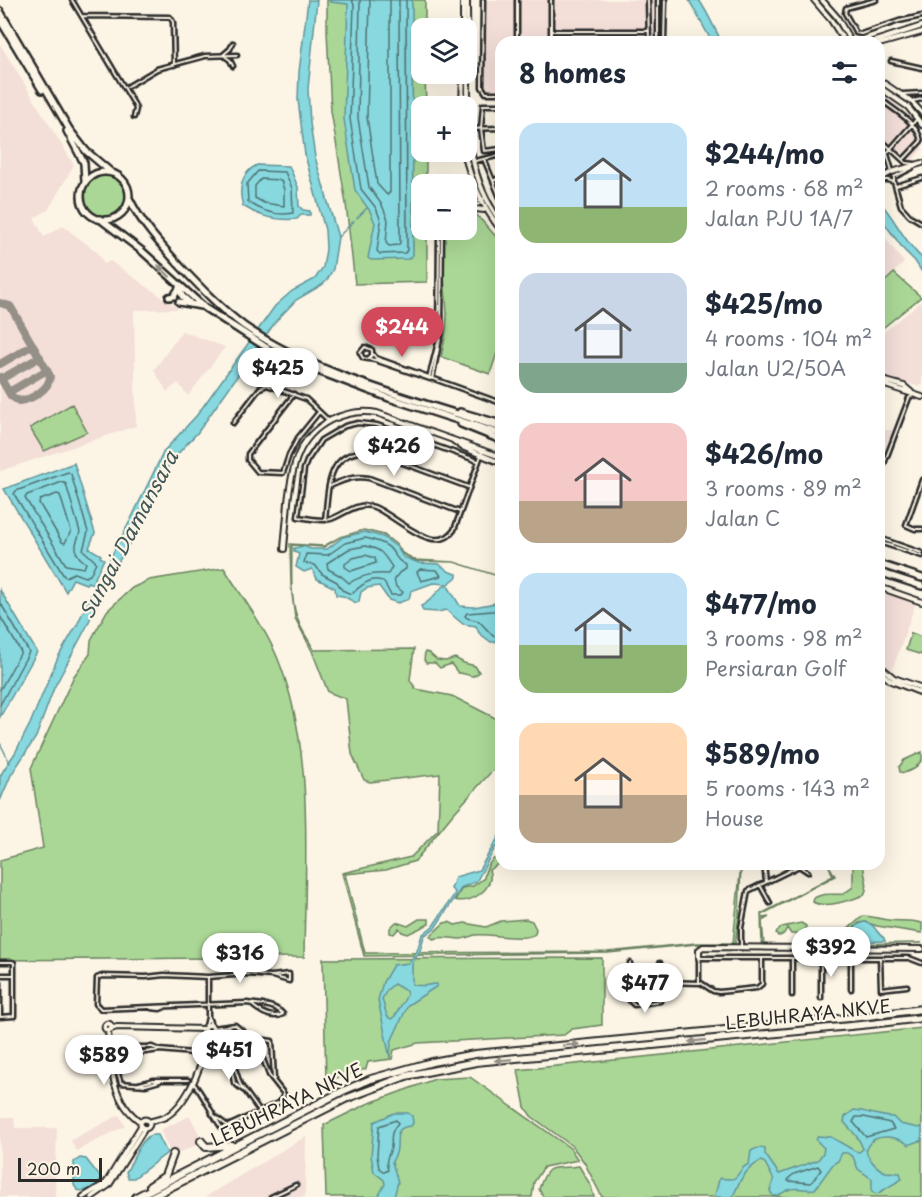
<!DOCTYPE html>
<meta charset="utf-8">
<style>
body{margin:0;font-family:"Playpen Sans",sans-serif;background:#f2f2f3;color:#1f2937;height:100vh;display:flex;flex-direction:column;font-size:22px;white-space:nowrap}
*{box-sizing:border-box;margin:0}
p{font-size:20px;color:#747a83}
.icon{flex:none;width:33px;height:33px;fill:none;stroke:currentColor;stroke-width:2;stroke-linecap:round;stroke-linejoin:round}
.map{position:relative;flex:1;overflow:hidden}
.sheet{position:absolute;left:495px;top:36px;width:390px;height:834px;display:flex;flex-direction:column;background:#fff;border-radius:18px;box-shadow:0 6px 24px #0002}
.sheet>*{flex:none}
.tools{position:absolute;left:411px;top:18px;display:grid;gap:12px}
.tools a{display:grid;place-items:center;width:66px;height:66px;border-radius:12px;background:#fff;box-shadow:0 6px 24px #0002;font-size:30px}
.scale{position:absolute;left:18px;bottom:15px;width:84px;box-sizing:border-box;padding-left:6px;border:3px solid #2b2b2b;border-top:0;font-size:16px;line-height:21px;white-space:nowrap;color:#2b2b2b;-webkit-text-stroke:4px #fcf5e5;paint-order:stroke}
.price{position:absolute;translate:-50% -51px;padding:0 14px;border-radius:21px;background:#fff;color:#222;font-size:20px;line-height:39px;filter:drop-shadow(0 2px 3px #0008)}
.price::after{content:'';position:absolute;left:50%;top:36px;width:18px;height:14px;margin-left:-9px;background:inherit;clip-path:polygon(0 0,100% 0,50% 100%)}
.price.current{background:#d1495b;color:#fff}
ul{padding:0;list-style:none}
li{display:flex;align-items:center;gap:18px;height:150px;padding:0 24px}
li span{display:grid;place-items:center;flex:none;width:168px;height:120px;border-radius:18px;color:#555}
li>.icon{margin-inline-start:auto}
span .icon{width:72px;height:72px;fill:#fffc;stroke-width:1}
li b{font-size:26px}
h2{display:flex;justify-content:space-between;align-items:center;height:72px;padding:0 24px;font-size:26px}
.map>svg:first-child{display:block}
.built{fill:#f3ded8}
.green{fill:#aad796;stroke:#6a8160;stroke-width:1.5}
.water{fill:#87d9df;stroke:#629397;stroke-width:1.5;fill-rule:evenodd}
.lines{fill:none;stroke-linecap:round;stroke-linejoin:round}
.shore{stroke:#507173;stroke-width:1.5}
.stream{stroke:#629397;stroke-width:1.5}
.taxiway{stroke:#949088;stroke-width:8}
.minor-casing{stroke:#2b2b2b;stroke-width:7}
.tertiary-casing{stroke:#2b2b2b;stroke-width:8}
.secondary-casing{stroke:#2b2b2b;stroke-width:8}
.primary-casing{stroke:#2b2b2b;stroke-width:10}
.motorway-casing{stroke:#2b2b2b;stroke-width:10}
.minor{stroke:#fcf5e5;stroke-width:2}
.tertiary{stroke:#fcf5e5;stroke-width:4}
.secondary{stroke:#fcf5e5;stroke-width:4}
.primary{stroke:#fcf5e5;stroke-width:5}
.motorway{stroke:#fcf5e5;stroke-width:6}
.oneway{fill:#949088}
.labels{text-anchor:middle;stroke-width:4.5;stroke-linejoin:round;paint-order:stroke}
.street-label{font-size:18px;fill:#2b2b2b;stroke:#fcf5e5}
.water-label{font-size:20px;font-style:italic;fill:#425658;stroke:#fcf5e5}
</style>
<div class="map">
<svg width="922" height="1197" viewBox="0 0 922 1197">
<rect width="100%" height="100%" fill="#fcf5e5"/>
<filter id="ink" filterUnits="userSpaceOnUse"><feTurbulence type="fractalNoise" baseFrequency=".0167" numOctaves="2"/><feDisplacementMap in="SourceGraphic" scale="12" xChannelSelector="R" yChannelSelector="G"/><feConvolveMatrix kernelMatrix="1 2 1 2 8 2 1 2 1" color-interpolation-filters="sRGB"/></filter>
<g filter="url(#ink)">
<path class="built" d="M485 0H654V42H501V92H489L485 88Z
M0 44 74 165 48 210 34 218 44 237 63 226 97 252 104 264 110 261 179 309 134 310 136 426 0 471Z
M879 92 900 106 918 126 922 134V149L911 162 906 163 892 153 879 166Z
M879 229 904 263 879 285Z
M922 301V383L918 386 888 379 879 371V336Z
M182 331 225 347 188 396 178 383 167 392 154 370Z
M879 430H894L879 471Z
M879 590 916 602 892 671 879 659Z
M119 1115 125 1126 76 1151 71 1140Z
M190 1116 203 1142 174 1155 171 1154 160 1130Z
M0 1117H14L15 1128H57L55 1197H0Z
M306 1136 305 1197H205Z"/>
<path class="green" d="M327 0H425V28H422V74H425L426 106H422V152H426V184H422V230H427V282L355 284 346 204 331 111 327 31Z
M84 195a21 21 0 1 1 42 0a21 21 0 1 1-42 0Z
M474 212 501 242V341L490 374 441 357C444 343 447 328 447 314 446 289 439 253 447 230H466L467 214Z
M894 273 921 297 879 331V287Z
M72 404 87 432 44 451 30 428Z
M364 530 340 537 324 547 292 545C292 570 289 602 300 625 304 634 310 642 314 650L414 649 410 680 416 689 452 696 501 721V765L491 772 453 814 415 861 386 870 345 874 365 953 607 952 696 943H733L741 864 739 917 735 945 697 944 608 953 364 956 342 873 411 857 438 830 440 774 370 782 364 780 352 754 346 699 328 692 312 651 295 618 291 586 290 544 324 546 340 537 364 530 384 535 398 546 402 553 416 560 454 562 501 577 454 562 416 561 402 554 397 545 383 535Z
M224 568C242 597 265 627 278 659 315 751 305 860 304 957L0 960V860L43 848 31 768 74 676 90 654 91 640 107 611 132 588 149 580Z
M911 633 922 637V655L906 650Z
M425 652 429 653 437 660 446 661 455 658 464 663 475 666 479 672C472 681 467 672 458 673L451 664 440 668 435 663H426L424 660Z
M922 752V760L914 769 904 773 900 772 899 767 904 760Z
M498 856V864L489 870C496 887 472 905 455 900L462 888 473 886 484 878C485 868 489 861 498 856Z
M828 864 835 876 761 915 762 918 769 917 762 921 764 945 922 943 762 946 761 914 833 876Z
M853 864H864C862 876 871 883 864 895 852 900 824 909 813 902L814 898C825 892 832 895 843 894L853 887Z
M863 916C872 916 879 919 888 920 902 922 907 919 922 923V933L877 926 865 922 859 923 854 928 856 932 855 934 851 936 845 934 846 931Z
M419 919H429V924L408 934 402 932 399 928 394 934 390 933V928L396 922 408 926Z
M526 919 532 921 536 929 535 934C523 942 491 933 475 935 470 936 466 939 461 939 450 939 444 935 433 939L430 936 444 923 449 922 455 925 465 923 486 927 501 921Z
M801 923 806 926 805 934H791L787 928C785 932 784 936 778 936L776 933 782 927Z
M602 958V1025L572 1029 564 1035 418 1043 394 1050 392 1059 368 1062 366 1069 326 1081 323 959Z
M922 1028V1197H602L584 1162 572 1146 531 1116 525 1107 518 1070Z
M470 1077 570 1148 578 1160 544 1167 534 1182 532 1197H326L324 1125 367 1104 435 1079Z
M579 1166 591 1186 594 1197H543L539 1189C549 1159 553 1171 579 1166Z"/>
<path class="water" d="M308 0H317L308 89 310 123 315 157 338 237 333 269 327 280 322 285 296 300 276 321 198 432 172 460 159 483 135 534 108 579 87 626 54 688 36 737 11 775 0 801V777L3 771 15 753 30 724 58 657 77 625 95 586 130 521 164 451 197 415 275 306 292 291 315 279 323 267 326 249 325 230 305 155 298 100 299 72Z
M330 0H412L413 252V255L408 259 371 260 368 258 375 223 370 211 355 190 344 119 348 4 330 2Z
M689 0H699C708 13 714 28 722 42H712Z
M257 165 289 166 298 187 299 206 303 210 310 211V215H301L297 219C276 221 260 217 243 206 238 190 241 173 257 165Z
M879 201C895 218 904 242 922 258V272L915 261 904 250 879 216Z
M74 463 95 533 89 548 101 555 100 557 104 559 92 584 88 582 86 584 73 579 66 592 4 489Z
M365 532 383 537 397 547 403 557 419 563 439 564 450 572 457 574V577L448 584 433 583 411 591 409 599 398 603 389 600 379 586 367 588 361 592 359 601 356 603 343 596 336 595 335 588 317 579 312 569 304 572 296 567 299 554 294 552V548L303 546 311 549H327L343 537Z
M444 586H448L460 606 474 607 501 602V642H491L479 633 476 626 463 624 446 610 438 612 423 611 421 606C431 602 435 592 444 586Z
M0 590 37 652 0 717Z
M501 833V845L495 848 476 882 462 887 435 928 424 936 420 951 412 964V984C421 988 428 984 437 984V986L408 1005 391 1042 390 1058 378 1000 383 982 393 965 409 963 417 951 422 935 433 926 454 895 455 892 451 889 455 877 479 870ZM394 984 406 991 407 995 395 1016 391 1019 387 1016 382 999 387 990Z
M864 922C876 923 875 933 884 938L885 941 857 942 854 938 857 933 855 928 857 925Z
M854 1110C868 1111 879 1117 893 1117L900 1124 919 1128 922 1126V1140L909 1145C899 1137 875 1131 867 1147 863 1156 879 1170 886 1172 890 1173 896 1172 900 1173L902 1179 877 1194 872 1192V1179L858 1169 853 1157 847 1153H842L838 1161 833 1164 815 1189C806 1191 797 1186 788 1190 782 1192 781 1196 773 1196L770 1191 774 1180 765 1163 761 1161C745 1169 739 1181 733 1197H716L715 1195 719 1180 721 1178C743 1183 734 1170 749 1164L751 1151C756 1148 759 1147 765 1149V1154L779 1174 818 1160 823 1153 824 1148 816 1140 818 1136 831 1137 855 1151 859 1152 863 1149C859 1137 852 1131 844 1122L845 1117Z
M394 1113H408L412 1116 413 1123 411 1126C391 1127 400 1142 396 1153 395 1156 393 1159 392 1162L398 1182 394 1197H378L385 1184 384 1180 374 1172 371 1156 374 1122Z
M151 1135H158L167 1153 134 1178H128L126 1172C133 1161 140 1140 151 1135Z
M80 1158 86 1159 101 1178C97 1186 86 1193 77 1190L74 1185V1162Z"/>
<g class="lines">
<path class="shore" d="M352 0 354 5 350 119 361 189 376 208 381 221 377 251 380 254 405 253 407 250 406 0
M360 0 358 118 369 187 382 205 388 220 386 243 389 246 398 245 400 243 399 0
M370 0 367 117 377 184 387 195 390 192V0
M258 171 285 172 292 188 293 213C277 216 261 211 248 202L247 184Z
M261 179 281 180 284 190V206L264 203 255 198V186Z
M68 472 71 474 88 532 83 550 96 562 90 575 85 577 74 573 66 577 64 576 14 494 16 491Z
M62 482 66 484 80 532 76 544V552L80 558 86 563 84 568 66 565 25 498 27 495Z
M57 494 60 495 71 531 65 543 62 542 39 503 40 500Z
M365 538C374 540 387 543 392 551 397 558 398 561 406 565V569L400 572 394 579 396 587 403 592 401 595H391C388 591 386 584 383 582 371 574 358 589 351 594L342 590 337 582 322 574 315 565 304 563 306 554 328 555 345 543Z
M365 546C382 549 383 554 392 567L388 574C373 573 363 575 349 583L341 576 328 569 327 563 349 549Z
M365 555 375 558 376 563 351 571 345 567V564L353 558Z
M420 569 437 570 441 576 421 581 417 572Z
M0 602 29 652 0 705
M501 608 493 611 467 613 465 616 467 618 479 621 493 636H501
M0 616 21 652 0 690
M856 1117H864L890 1123 894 1129 866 1137 853 1122Z
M396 1120 398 1123C387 1136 394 1140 390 1151 387 1159 385 1161 388 1170L384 1172 379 1168 377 1156 379 1126Z
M818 1166 821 1170 811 1183 788 1181 789 1178 794 1174Z"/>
<path class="stream" d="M357 218 367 208
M338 237 354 221
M0 743 10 763"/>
<path class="taxiway" d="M0 303 10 306 12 309 50 376C50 389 31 400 19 401L11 396 0 377
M0 364 33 345
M1 379 40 357
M9 392 47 370"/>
<g class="minor-casing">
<path id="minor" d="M72 0 134 104 136 109 134 117
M483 0 482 87 486 93H501
M517 0V42
M551 0V42
M648 0 649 42
M658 0V42
M876 0 846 8 845 13 856 33 861 34 899 21 922 16
M82 16 170 17 173 22 174 65
M551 31H649
M664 42 665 0
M891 61 922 68
M233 66 230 60 223 55 230 49 233 43
M125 88 157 69 205 56 237 55
M903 94 922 93
M879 98C893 110 917 121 921 141L903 160
M913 101 922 99
M501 105H483L481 129 484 151 501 149
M466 129 501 128
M879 138 906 163 915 164
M887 154 892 171
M484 159 501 200
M475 161 501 155
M879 162 916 120
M912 168 894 177V182L901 206 910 216 922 223
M879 180H888L894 182
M493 181 501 177
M896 186 922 178
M469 205 485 198
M469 208 484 202
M373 354 376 358 501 403
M369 358 372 355V350L365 347 360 353 363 358 375 360 430 379
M429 378 438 342 439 230
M432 379 441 334 442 230
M294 394 248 454V460L258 472 283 473 289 455 298 438 319 412
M233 423 260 388 267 385 306 399 329 421
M478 461 377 425 358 423 345 426 321 440 307 461 304 469 298 517C308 518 321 522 331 519 345 514 358 501 374 507 395 515 435 558 454 530L483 450
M879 477 909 398 913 395
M922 480 906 525 915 529H922
M330 486C344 480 354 475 369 478L460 512
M325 520C329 486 326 451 370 451L468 487
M879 538 922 553
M879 542 922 556
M764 864 766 882
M760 885 770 903
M741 948V928L748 891 799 866 808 872
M792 958V995
M880 958 881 989 907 986
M0 962H12L14 963V1016L0 1017
M630 963V1001L634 1005 660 1001V963
M0 975H14
M660 982 701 983 713 991 719 992 757 988 762 984V959
M699 982V958H909L922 963
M0 983V1016
M851 989V959
M821 998V959
M251 1004C260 1012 272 1020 283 1014 274 1004 260 1005 247 1003L101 1009 96 1004 97 978 102 976 146 977 164 975 208 977 248 974 272 976 289 981V974L272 976
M151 1008 160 1009 165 1007
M209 1019 211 1026
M206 1026 208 1017V977
M255 1041 259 1039 272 1041 274 1079
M215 1045 233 1062 240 1084 260 1112
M160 1050 152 1047H119L116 1050 117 1070 121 1083 146 1085 160 1081
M116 1056 160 1050 203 1054
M230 1059 234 1083 243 1090
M193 1083C201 1090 213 1116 221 1127L224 1128 280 1102 284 1094 269 1075 257 1043 235 1025 213 1028
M139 1084 154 1080H188
M212 1114 229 1127
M271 1197 296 1185"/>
</g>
<g class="tertiary-casing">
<path id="tertiary" d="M467 0C467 28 468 55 468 83 468 135 468 178 501 222
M814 0 831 20 845 42
M822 0 837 17 851 42
M463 28V0
M872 42 922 26
M879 44 922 32
M879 80 912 102 922 113
M879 87 908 107 922 125
M462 106 463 74
M464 152C471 182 482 206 501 230
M467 206 476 192
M468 208 484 210
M879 379 904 386 911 392
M879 383 922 397
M451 439 462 447 501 463
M284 549C285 534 287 518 288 502 292 468 297 437 331 420 346 413 361 410 377 413L501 457
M879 587 922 602
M879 665 894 678 922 688
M879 671 891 681 922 693
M699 958V950L703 947 922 949
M104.5 1027a3.5 3.5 0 1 1 7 0a3.5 3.5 0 1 1-7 0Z
M205 1029a4 4 0 1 1 8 0a4 4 0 1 1-8 0Z
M111 1029 117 1027 205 1029
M108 1031C110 1063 111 1102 141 1122
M140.5 1124a4.5 4.5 0 1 1 9 0a4.5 4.5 0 1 1-9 0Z
M149 1122C155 1120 162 1119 167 1116 190 1101 205 1059 208 1033
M83 1197 106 1183 141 1126
M92 1197 109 1185 145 1128"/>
</g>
<g class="secondary-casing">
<path id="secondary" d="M879 179 892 172 922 163"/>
</g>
<g class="primary-casing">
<path id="primary" d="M0 11 69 129 86 151 112 173
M0 20 42 90
M67 131 84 163 85 182
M81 196a24 24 0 1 1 48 0a24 24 0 1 1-48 0Z
M129 198C142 225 161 245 181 267 200 287 221 309 244 326 316 376 418 400 501 428
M100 219 142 251 205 308 272 351 297 363 389 398 501 434
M179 286 182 296 189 302
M169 297 174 296 178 290
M179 302 201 306
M460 412 501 424
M461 424 501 440
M879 564 922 578
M879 572 922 586"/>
</g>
<g class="motorway-casing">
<path id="motorway" d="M201 1141 206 1147 231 1145
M150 1186 165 1176 173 1154
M136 1197 343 1091 371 1079 432 1062 475 1054 860 1017 922 1009
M151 1197 345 1099 406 1076 476 1062 871 1024 922 1018"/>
</g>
<use href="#minor" class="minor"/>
<use href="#tertiary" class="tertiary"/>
<use href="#secondary" class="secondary"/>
<use href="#primary" class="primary"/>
<use href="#motorway" class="motorway"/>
</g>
<defs><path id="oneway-solid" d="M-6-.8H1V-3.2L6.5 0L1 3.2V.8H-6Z" transform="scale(1.5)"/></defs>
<g class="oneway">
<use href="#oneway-solid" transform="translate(164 271) rotate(-136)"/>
<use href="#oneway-solid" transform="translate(697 1041) rotate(174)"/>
<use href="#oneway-solid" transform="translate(571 1045) rotate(-5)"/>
<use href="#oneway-solid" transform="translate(503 1060) rotate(175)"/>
</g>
</g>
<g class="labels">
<g class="street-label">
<text transform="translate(808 1015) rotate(-6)" y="6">LEBUHRAYA NKVE</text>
<text transform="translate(287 1105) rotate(-26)" y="6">LEBUHRAYA NKVE</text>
</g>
<g class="water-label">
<text transform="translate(129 535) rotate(-62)" y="7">Sungai Damansara</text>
</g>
</g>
</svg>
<div class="tools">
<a><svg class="icon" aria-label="layers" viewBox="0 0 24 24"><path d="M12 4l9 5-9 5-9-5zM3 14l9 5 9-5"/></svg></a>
<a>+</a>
<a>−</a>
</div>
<div class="scale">200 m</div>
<b class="price current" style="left:402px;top:358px">$244</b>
<b class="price" style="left:278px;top:399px">$425</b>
<b class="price" style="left:394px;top:477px">$426</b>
<b class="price" style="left:831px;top:978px">$392</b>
<b class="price" style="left:240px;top:984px">$316</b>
<b class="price" style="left:645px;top:1014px">$477</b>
<b class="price" style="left:229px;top:1081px">$451</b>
<b class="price" style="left:104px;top:1086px">$589</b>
<section class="sheet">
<h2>8 homes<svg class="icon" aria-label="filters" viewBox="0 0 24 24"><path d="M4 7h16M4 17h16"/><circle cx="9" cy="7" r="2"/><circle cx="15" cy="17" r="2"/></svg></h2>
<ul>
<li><span style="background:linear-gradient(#bfe0f5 70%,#8fb573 0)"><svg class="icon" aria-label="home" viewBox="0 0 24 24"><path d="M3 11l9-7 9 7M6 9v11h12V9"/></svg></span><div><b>$244/mo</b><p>2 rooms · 68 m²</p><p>Jalan PJU 1A/7</p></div></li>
<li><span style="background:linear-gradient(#c9d6e8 75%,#7fa58c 0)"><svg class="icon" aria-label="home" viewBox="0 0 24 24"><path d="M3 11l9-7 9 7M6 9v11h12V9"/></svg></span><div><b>$425/mo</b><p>4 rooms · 104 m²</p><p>Jalan U2/50A</p></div></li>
<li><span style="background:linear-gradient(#f6c9c9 65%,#b9a48a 0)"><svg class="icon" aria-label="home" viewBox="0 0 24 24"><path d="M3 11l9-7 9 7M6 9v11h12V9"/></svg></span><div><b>$426/mo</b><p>3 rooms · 89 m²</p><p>Jalan C</p></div></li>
<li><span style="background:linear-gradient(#bfe0f5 60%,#8fb573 0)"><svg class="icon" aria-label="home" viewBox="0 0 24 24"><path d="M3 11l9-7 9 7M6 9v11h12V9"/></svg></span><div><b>$477/mo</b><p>3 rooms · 98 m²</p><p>Persiaran Golf</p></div></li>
<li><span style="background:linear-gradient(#ffd9b3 60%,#b9a48a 0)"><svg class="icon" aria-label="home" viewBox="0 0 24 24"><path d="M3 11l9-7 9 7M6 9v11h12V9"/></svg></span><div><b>$589/mo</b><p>5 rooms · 143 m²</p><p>House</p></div></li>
</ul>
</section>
</div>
